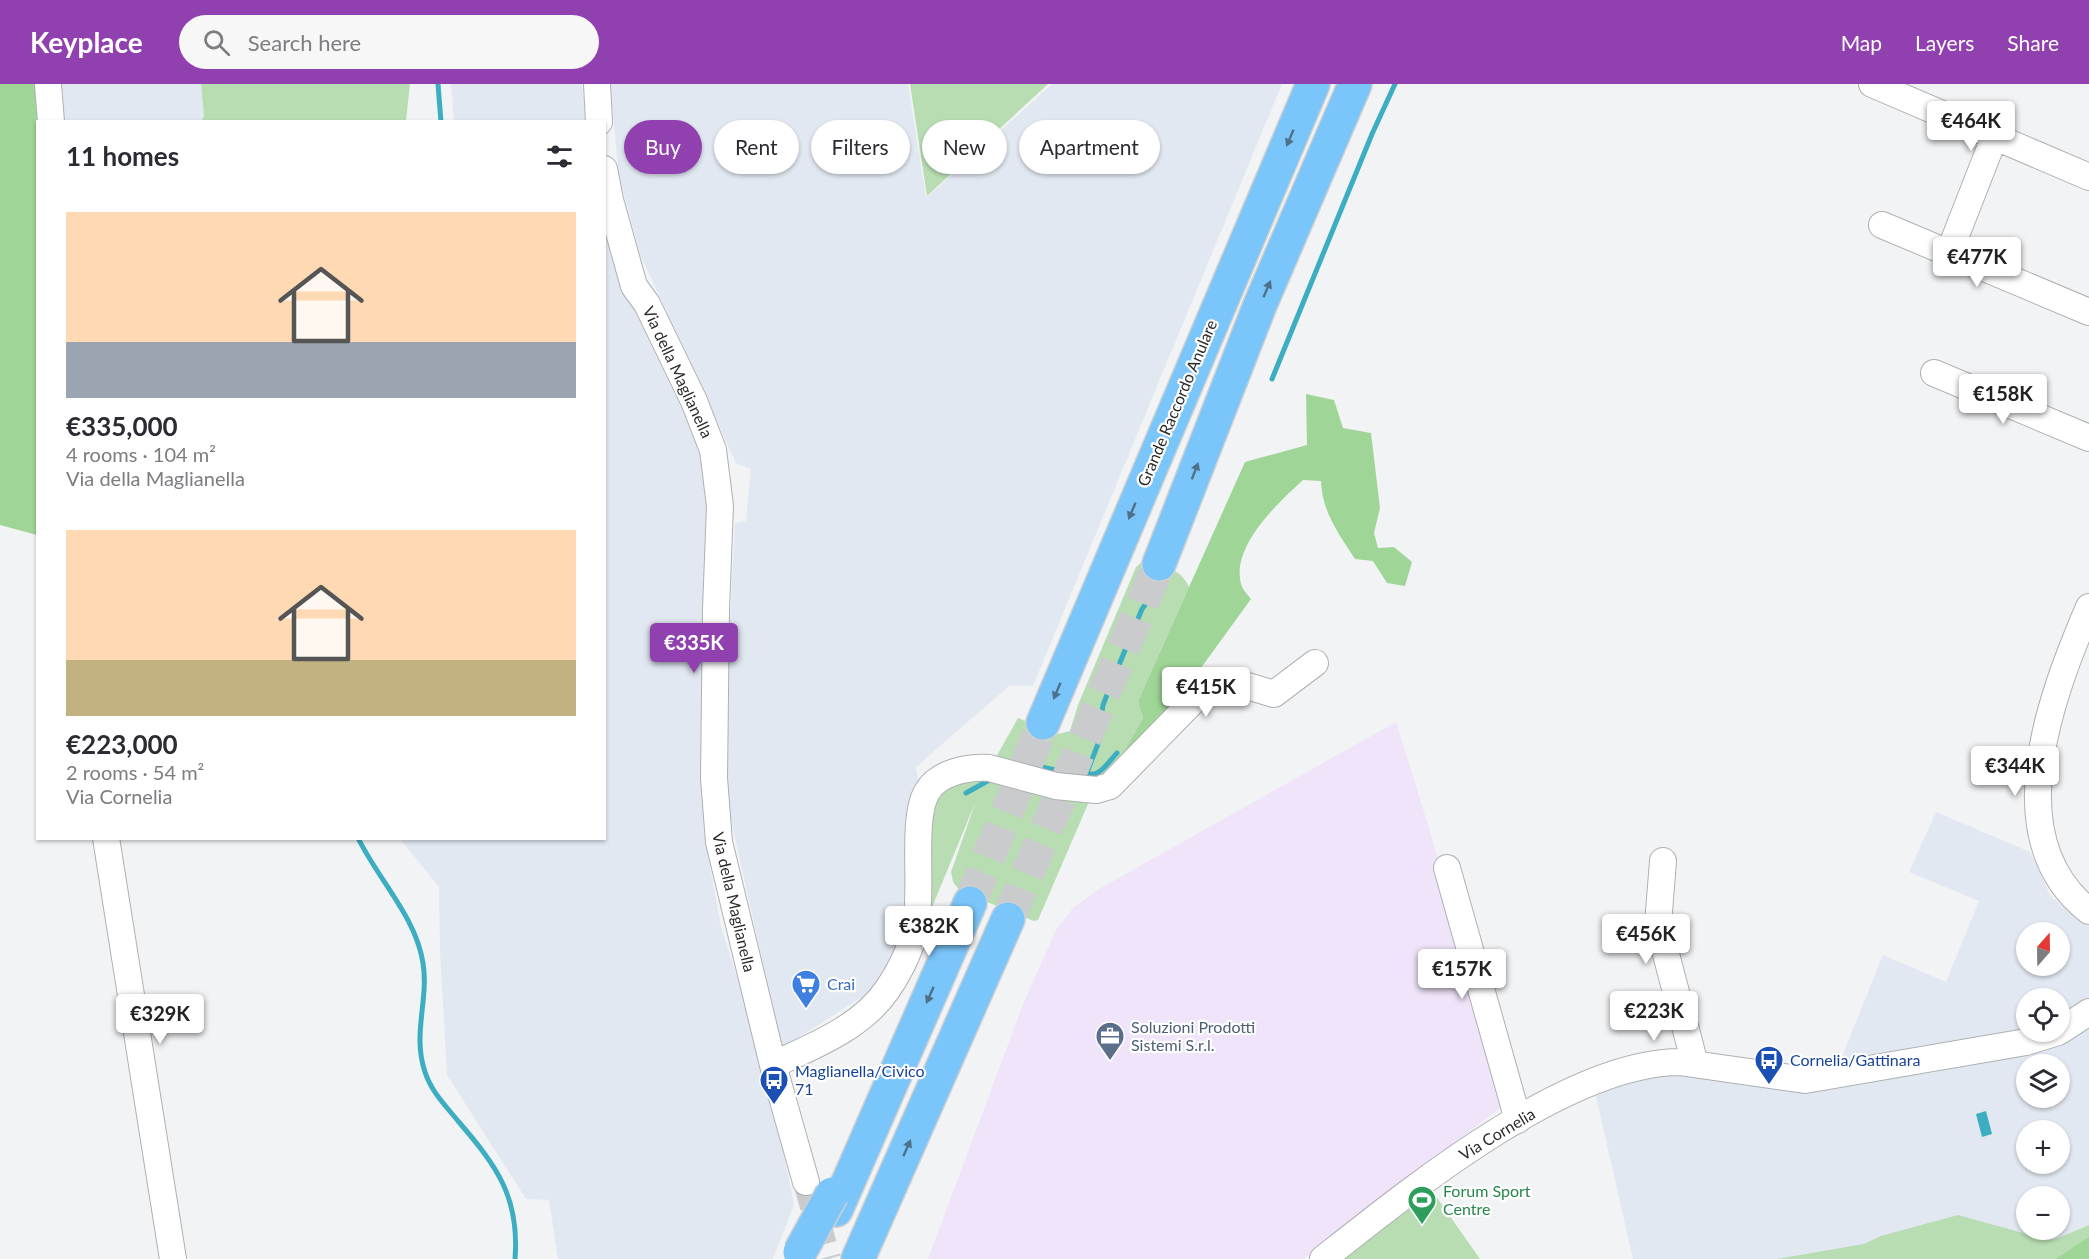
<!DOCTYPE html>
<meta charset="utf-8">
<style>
body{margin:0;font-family:Lato,sans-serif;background:#f7f7f7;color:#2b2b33;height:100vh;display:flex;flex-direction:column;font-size:22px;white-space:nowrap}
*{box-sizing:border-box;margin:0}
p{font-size:20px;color:#7c7c81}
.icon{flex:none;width:33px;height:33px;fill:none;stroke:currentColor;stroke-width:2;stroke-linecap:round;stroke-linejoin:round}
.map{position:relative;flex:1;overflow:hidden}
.drawer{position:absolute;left:36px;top:36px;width:570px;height:720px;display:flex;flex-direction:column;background:#fff;border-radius:0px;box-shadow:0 2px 4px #0004}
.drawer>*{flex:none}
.hud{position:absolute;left:624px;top:36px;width:570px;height:54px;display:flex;gap:12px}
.needle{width:39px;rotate:20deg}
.controls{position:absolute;left:2016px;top:838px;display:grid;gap:12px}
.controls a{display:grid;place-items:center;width:54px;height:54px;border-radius:50%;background:#fff;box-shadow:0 2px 4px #0004;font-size:30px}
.price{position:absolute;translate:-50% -51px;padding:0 14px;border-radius:6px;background:#fff;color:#222;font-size:20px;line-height:39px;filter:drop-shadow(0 2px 3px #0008)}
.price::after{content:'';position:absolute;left:50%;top:36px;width:18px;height:14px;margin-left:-9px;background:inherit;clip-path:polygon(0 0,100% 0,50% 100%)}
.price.active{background:#9140b0;color:#fff}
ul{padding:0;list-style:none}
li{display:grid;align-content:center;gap:12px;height:318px;padding:0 30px}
li span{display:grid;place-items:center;height:186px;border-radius:0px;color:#555}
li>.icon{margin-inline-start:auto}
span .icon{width:108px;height:108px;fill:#fffc;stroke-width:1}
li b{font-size:26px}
h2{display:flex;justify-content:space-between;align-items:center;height:72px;padding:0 30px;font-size:26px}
.pill{padding:0 21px;border-radius:27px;background:#fff;box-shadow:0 2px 4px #0004;font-size:21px;line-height:54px}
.pill.active{background:#9140b0;color:#fff}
header{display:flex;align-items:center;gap:36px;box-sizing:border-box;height:84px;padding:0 30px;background:#9140b0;color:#fff}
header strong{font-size:28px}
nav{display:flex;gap:33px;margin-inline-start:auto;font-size:21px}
.search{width:420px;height:54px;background:#f7f7f7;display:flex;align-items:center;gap:15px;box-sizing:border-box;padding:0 21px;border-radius:33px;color:#7c7c81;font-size:22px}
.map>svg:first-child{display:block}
.commercial{fill:#efe4f9}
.built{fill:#e2e8f1;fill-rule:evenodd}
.green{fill:#b8ddb2}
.forest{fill:#9fd596}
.water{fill:#3dadc1}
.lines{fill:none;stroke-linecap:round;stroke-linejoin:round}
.stream{stroke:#3dadc1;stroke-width:5}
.minor-tunnel{stroke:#cacbcd;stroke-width:26;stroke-dasharray:26 13;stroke-linecap:butt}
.highway-tunnel{stroke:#cacbcd;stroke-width:33;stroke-dasharray:33 16;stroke-linecap:butt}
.minor-casing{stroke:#aeb0b2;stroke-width:28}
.highway-casing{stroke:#d0d0d0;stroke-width:36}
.minor{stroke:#fff;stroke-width:26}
.highway{stroke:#7ac5f9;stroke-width:33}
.minor-bridge-casing{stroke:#aeb0b2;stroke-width:28;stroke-linecap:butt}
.highway-bridge-casing{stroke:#d0d0d0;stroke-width:36;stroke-linecap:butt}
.minor-bridge{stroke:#fff;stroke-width:26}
.highway-bridge{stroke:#7ac5f9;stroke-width:33}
.oneway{fill:#4e7088}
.labels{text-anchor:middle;stroke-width:4.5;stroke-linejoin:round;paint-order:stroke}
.street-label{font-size:16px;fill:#2a2b2b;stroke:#fff}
.shop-label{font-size:16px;fill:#366cbe;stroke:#fff;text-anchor:start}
.service-label{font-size:16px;fill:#4e5e75;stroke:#fff;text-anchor:start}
.transit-label{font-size:16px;fill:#164399;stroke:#fff;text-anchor:start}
.leisure-label{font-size:16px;fill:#27864d;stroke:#fff;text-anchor:start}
</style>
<header>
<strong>Keyplace</strong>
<div class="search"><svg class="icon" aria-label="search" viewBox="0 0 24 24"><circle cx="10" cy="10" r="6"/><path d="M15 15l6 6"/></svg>Search here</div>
<nav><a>Map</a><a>Layers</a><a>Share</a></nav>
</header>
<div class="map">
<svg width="2089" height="1175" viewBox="0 0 2089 1175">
<rect width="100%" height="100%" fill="#f2f3f5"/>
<path class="commercial" d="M1396 638 1430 747 1504 1021 1304 1175H928L1024 918 1056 846 1074 823 1099 805Z"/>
<path class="built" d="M58 0H201L204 32 201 38 61 37Z
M451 0H582L586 37H454Z
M610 0H908L926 114 1052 0H1282L1033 602H1009L916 683 920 707 908 826 895 873 867 910 782 964 722 696 735 439 746 437 751 385 736 379 640 170 619 92Z
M605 139 690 337 704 380 708 420 702 703 704 749 721 843 767 986 794 1121 773 1175H558L549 1116 526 1115 447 991 440 867 439 803 400 755 604 754Z
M1936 728 2030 768 2051 813 2089 842V917L2060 937V915H2026L2027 948 1839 980 1883 871 1946 898 1979 817 1909 788ZM2026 849H2060V882H2026Z
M2089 937V1141L2058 1154 2048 1156 1996 1142 2008 1175H1633L1595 1008 1686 986 1817 1003 1937 988 2046 962ZM2026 981H2060V1014H2026ZM2026 1047H2060V1080H2026ZM2026 1113H2060V1146H2026Z"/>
<path class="green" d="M201 0H410L406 37 201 38 204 32Z
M910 0H1048L927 112Z
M1144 476C1162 482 1181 484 1189 503L1138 617 1143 634 1110 692 1092 698 995 675 1018 634 1058 650 1070 647 1078 621 1136 483Z
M974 691 1091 713 1038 836 1034 837 960 807 953 798 951 788 976 717 923 845 928 760 931 758V713Z
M1433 1108 1480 1175H1342Z
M1958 1131 2048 1156 2058 1154 2089 1141V1175H1776L1864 1160 1881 1152Z"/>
<path class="forest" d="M0 0H38L37 451 0 441Z
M1306 310 1334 316 1343 344 1371 349 1380 424 1374 449 1378 464 1394 463 1412 478 1405 502 1387 499 1373 477 1355 475C1339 450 1322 428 1321 397L1303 396C1278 419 1231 462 1241 500 1242 505 1248 511 1251 515L1169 628 1110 692 1143 634 1138 617 1245 378 1307 361Z
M2089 1153V1175H2056Z"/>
<path class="water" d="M1986 1027 1992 1050 1982 1053 1976 1030Z"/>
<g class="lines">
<path class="stream" d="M438 0 441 38
M1272 295 1372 50 1395 0
M1013 678C1030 679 1087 695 1097 689 1105 685 1111 675 1117 669
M1086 691 1098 660 1103 621 1112 598 1142 525 1159 502
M966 709 993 694
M358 754C378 795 416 833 423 879 429 916 412 950 425 988 431 1007 445 1021 458 1037 496 1081 520 1113 515 1175"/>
<path class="minor-tunnel" d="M806 1098 828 1175"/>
<path class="highway-tunnel" d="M970 819 1043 639
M1008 835 1159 480"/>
<g class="minor-casing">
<path id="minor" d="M48 0 51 38
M597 0 599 38
M1872 0 2089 93
M604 85 610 116 634 202 647 220 694 317 713 366 720 422 716 526 714 694 719 758 773 981 806 1098
M1882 141 2089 228
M1949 169 1994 54
M1934 289 2089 354
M2089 523C2051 612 1996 754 2089 827
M1096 706 1110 702 1196 614 1211 604 1234 598 1274 610 1315 579
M106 754 173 1175
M1663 777 1658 840 1695 980
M1447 784 1518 1036
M2060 947 2089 928
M773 981C813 962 861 944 887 906 900 887 912 863 916 840 923 806 911 734 927 708 938 688 968 683 989 684
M1323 1175C1409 1107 1566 979 1679 978L1805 996 2026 958 2058 948"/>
</g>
<g class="highway-casing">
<path id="highway" d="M1159 480 1260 221 1355 0
M1043 639 1313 0
M836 1126 970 819
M858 1175 1008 835"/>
</g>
<use href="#minor" class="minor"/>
<use href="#highway" class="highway"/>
<g class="minor-bridge-casing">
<path id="minor-bridge" d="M989 684 1056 702 1096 706"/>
</g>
<g class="highway-bridge-casing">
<path id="highway-bridge" d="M800 1168 832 1110"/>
</g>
<use href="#minor-bridge" class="minor-bridge"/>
<use href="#highway-bridge" class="highway-bridge"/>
</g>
<defs><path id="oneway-solid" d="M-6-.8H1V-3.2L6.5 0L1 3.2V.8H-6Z" transform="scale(1.5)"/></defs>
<g class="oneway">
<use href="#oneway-solid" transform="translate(1290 54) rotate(113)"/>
<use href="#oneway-solid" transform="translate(1267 205) rotate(-67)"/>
<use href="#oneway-solid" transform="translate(1195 387) rotate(-69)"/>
<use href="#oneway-solid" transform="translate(1132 427) rotate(113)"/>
<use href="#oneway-solid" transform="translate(1057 607) rotate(113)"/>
<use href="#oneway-solid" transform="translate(930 911) rotate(114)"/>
<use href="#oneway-solid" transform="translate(907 1064) rotate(-66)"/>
</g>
<defs>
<g id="supermarket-pin" transform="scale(1.5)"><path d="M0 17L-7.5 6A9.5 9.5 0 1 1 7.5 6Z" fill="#3f7fe0" stroke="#fff"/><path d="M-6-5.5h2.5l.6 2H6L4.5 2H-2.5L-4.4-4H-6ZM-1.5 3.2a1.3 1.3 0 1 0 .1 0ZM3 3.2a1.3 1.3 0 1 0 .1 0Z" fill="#fff"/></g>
<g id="office-pin" transform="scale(1.5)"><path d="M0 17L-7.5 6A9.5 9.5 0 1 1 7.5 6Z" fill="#5c6f8a" stroke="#fff"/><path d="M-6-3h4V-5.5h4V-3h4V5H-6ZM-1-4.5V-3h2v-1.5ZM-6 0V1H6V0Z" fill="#fff"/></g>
<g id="bus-pin" transform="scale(1.5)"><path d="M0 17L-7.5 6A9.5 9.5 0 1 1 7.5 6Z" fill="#1a4fb4" stroke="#fff"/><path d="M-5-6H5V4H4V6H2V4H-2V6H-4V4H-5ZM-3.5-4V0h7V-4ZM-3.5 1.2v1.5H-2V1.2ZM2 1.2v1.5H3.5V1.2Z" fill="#fff"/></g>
<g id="stadium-pin" transform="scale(1.5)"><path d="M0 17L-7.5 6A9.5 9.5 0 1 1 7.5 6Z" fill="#2e9e5b" stroke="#fff"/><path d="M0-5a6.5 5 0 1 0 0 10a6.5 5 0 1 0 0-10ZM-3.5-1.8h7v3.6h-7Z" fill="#fff"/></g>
</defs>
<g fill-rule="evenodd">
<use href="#supermarket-pin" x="806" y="900"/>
<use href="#office-pin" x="1110" y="952"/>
<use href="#bus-pin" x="1769" y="976"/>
<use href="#bus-pin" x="774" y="996"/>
<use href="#stadium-pin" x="1422" y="1116"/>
</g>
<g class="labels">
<g class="street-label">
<text transform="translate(678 288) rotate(65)" y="6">Via della Maglianella</text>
<text transform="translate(1177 319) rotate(-67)" y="6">Grande Raccordo Anulare</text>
<text transform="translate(734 818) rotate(77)" y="6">Via della Maglianella</text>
<text transform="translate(1497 1050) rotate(-31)" y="6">Via Cornelia</text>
</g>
<g class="shop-label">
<text x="827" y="906">Crai</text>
</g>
<g class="service-label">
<text x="1131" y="949">Soluzioni Prodotti<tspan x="1131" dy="18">Sistemi S.r.l.</tspan></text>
</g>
<g class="transit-label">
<text x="1790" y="982">Cornelia/Gattinara</text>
<text x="795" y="993">Maglianella/Civico<tspan x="795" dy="18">71</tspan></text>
</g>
<g class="leisure-label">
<text x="1443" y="1113">Forum Sport<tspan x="1443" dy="18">Centre</tspan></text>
</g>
</g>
</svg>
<div class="controls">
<a><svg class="needle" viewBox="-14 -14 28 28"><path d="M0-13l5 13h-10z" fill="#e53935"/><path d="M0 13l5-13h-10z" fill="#7c7c81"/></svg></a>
<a><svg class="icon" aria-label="locate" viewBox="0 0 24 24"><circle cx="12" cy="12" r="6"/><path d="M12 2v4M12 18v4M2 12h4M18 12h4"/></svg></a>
<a><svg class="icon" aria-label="layers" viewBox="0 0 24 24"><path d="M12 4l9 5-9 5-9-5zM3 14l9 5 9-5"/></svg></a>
<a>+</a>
<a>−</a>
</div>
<b class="price" style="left:1971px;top:68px">€464K</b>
<b class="price" style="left:1977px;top:204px">€477K</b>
<b class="price" style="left:2003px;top:341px">€158K</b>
<b class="price active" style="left:694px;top:590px">€335K</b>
<b class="price" style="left:1206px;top:634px">€415K</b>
<b class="price" style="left:2015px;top:713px">€344K</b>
<b class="price" style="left:929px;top:873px">€382K</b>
<b class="price" style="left:1646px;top:881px">€456K</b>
<b class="price" style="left:1462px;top:916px">€157K</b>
<b class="price" style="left:1654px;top:958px">€223K</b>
<b class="price" style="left:160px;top:961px">€329K</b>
<div class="hud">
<a class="pill active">Buy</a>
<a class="pill">Rent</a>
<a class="pill">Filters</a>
<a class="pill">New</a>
<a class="pill">Apartment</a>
</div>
<section class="drawer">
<h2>11 homes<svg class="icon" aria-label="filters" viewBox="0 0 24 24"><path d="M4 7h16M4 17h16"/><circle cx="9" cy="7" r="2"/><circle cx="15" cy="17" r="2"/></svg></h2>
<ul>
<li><span style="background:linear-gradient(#ffd9b3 70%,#9aa5b1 0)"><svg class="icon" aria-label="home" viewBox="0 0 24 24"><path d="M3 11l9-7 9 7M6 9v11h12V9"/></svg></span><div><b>€335,000</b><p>4 rooms · 104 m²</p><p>Via della Maglianella</p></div></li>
<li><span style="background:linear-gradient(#ffd9b3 70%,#c2b280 0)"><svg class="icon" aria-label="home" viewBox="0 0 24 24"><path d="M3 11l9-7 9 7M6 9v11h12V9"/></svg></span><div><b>€223,000</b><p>2 rooms · 54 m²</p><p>Via Cornelia</p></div></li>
</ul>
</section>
</div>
